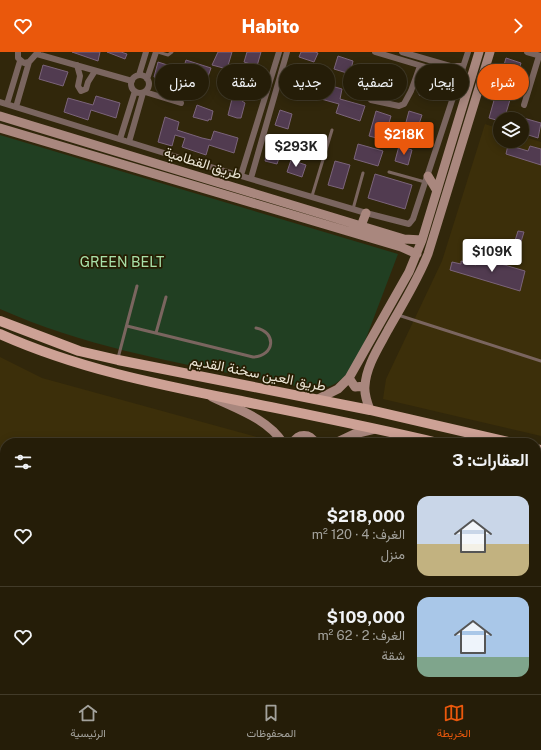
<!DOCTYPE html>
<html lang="ar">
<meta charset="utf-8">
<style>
body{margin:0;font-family:"Public Sans",Vazirmatn,sans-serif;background:#312a16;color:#f1f3f6;direction:rtl;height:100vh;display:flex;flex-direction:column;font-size:15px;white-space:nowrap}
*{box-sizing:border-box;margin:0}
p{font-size:13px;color:#a3a29c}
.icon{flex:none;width:22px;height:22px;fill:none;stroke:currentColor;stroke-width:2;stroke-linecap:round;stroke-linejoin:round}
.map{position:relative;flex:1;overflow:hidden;direction:ltr}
.drawer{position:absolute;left:0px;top:386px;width:541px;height:256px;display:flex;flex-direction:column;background:#251d08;border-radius:16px 16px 0 0;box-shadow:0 2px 10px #0003,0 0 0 1px #423b29;direction:rtl}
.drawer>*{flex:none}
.banner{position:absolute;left:12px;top:12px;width:517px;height:36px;direction:rtl;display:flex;gap:8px}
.buttons{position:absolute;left:493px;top:60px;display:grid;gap:8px}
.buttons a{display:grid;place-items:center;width:36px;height:36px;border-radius:50%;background:#251d08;box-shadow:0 2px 10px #0003,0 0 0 1px #423b29;font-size:20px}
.price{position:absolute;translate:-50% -34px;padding:0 9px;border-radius:4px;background:#fff;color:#222;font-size:13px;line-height:26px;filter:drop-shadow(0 1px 2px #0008)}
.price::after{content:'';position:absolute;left:50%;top:24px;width:12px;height:9px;margin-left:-6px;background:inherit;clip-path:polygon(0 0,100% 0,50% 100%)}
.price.active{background:#ea580c;color:#fff}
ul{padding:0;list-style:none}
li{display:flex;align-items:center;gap:12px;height:100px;padding:0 12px}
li+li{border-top:1px solid #423b29}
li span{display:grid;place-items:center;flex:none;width:112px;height:80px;border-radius:12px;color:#555}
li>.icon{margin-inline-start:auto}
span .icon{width:48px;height:48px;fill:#fffc;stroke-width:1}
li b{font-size:17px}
h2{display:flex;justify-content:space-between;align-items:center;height:48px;padding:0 12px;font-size:17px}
.pill{padding:0 14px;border-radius:18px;background:#251d08;box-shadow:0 2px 10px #0003,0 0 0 1px #423b29;font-size:14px;line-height:36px}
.pill.active{background:#ea580c;color:#fff}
header{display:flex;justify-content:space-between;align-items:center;height:52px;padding:0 12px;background:#ea580c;color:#fff;font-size:18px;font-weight:800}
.dock{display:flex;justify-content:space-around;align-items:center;height:56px;border-top:1px solid #423b29;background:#251d08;font-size:11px;color:#a3a29c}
.dock a{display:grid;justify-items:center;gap:2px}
.dock .active{color:#ea580c}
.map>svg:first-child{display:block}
.built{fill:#3c2f0a}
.green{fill:#213f22}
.building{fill:#513b50;stroke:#7b647a}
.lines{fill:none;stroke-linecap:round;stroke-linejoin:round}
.lane{stroke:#7a655f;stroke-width:3}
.street{stroke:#7a655f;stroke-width:6}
.secondary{stroke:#a9877e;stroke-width:9}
.primary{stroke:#cda195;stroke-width:10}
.labels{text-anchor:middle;stroke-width:3.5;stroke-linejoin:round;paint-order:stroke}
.street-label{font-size:14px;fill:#eae4d4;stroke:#271d02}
.park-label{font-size:14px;fill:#a8e0a8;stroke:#271d02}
</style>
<header><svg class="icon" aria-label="forward" viewBox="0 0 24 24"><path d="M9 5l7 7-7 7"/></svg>Habito<svg class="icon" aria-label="heart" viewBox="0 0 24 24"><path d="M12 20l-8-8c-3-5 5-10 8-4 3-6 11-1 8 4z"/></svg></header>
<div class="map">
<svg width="541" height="642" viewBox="0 0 541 642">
<rect width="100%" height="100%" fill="#31270b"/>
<path class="built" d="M485 72 500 77V89H522V84L541 90V384L383 347 386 327 442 209Z
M0 305 42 326 275 390 5 391V637H234V642H0Z"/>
<path class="green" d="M0 83 398 202 357 310C341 330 332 339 305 336 202 315 97 300 0 257Z"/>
<path class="building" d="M72 0H100L98 9Z
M107 0H121L127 2 125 7Z
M218 0H232L227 17 212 13Z
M247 0H261L257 14 244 10Z
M301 0H315L318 1 314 10 299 5Z
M338 4 353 9 350 22 334 17Z
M506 6 521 11 506 61 541 71 538 86 522 81V67L504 66 500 69 489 66Z
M186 8 211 16 206 30 181 23 178 32 154 25 158 10 183 18Z
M43 13 68 20 63 34 39 27Z
M358 20 374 26 369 38 354 33Z
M385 20 401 25 396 38 380 33Z
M240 22 252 25 248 41 245 40 242 49 245 51 241 66H237L228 63 232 47 236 48 239 38 235 37Z
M290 23 303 27 298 42 286 38Z
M318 30 342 37 340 47 365 54 360 69 336 61 339 52 314 45Z
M423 31 438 36 434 48 419 43Z
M96 44 120 51 116 66 91 58 88 68 64 60 68 46 93 53Z
M197 53 213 59 211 68 209 67 208 69 193 65Z
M280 58 292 62 288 77 275 73Z
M376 59 391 64 384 88 369 84Z
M409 59 422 63 417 78 405 74Z
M165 65 179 70 177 78 202 86 211 88 214 79 238 86 234 101 209 93 206 103 182 95 185 86 175 83 172 94 158 90Z
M358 92 383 99 378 114 354 107Z
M269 93 282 97 277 112 265 109Z
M508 93 528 99 530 94 541 97V113L506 102Z
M399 94 412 98 408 113 395 109Z
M291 108 306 113 302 125 287 120Z
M335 109 350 113 343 137 328 133Z
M375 122 412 133 405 157 368 146Z
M518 179 524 180 520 193 514 192Z
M477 205 525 219 520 239 450 218 452 210 461 212V209L476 213Z
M0 612 5 614V637H14L13 642H0Z"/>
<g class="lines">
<path class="lane" d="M158 0 168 3 172 0
M389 120 425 130
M312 144 332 78
M353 157 363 121
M398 263 541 309
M127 274 253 305C275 304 277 280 256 276
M156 281 166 245
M118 306 137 234
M0 444 5 446
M0 580 5 581
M192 637 209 642
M366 642 369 637"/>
<path class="street" d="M18 0V6L24 11 29 10 38 0
M375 0 442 20 459 27
M402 0 450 14H463
M527 0 541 4
M37 2 132 29
M77 13 80 24 78 34 81 39 86 37 88 30 95 19
M139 23 146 0
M131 32a9 9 0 1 1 18 0a9 9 0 1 1-18 0Z
M147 27 156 0
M145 40 181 51
M371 48 399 54 404 52 411 39 420 14
M0 50 177 105 366 161 409 172 413 167 468 0
M7 52 20 9
M524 53 539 4
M16 55 29 10
M120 87 135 39
M129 90 143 41
M241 123 279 0
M251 126 287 0"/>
<path class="secondary" d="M0 64 404 187 422 188
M0 76 401 195 417 202
M428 124 437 139
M361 174 366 161
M349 326 355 335 365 334
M212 345C237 357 268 367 283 391
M318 347 338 337 349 326 409 220 422 188 479 0
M370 358C367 350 364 342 365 334 366 314 379 295 388 278 402 253 418 228 428 202L490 0
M293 391C298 381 310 381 315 391
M335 391 354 382 375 377
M254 642 255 637
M272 642 273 637"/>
<path class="primary" d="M0 269 79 299 118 308 370 358 513 391
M0 282C76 316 156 332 236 348 304 362 371 375 438 391
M536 397 541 398
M536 415 541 416"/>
</g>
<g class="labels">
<g class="street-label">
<text transform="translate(203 111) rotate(17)" y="5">طريق القطامية</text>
<text transform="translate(258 321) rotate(11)" y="5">طريق العين سخنة القديم</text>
</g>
<g class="park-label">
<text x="122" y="215">GREEN BELT</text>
</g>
</g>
</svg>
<div class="buttons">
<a><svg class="icon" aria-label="layers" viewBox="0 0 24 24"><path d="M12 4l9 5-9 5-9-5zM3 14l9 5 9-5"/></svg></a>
</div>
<b class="price active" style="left:404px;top:104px">$218K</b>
<b class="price" style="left:296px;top:116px">$293K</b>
<b class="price" style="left:492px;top:221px">$109K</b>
<div class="banner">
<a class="pill active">شراء</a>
<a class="pill">إيجار</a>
<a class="pill">تصفية</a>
<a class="pill">جديد</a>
<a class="pill">شقة</a>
<a class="pill">منزل</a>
</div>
<section class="drawer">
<h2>العقارات: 3<svg class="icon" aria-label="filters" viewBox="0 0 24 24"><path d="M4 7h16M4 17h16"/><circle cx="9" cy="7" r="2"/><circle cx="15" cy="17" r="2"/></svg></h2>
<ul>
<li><span style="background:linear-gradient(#c9d6e8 60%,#c2b280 0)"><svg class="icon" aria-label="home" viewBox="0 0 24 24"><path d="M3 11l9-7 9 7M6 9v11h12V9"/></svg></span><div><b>$218,000</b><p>الغرف: 4 · 120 m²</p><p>منزل</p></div><svg class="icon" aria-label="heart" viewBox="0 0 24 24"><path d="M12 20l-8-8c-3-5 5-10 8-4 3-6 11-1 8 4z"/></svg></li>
<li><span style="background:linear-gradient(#a9c7e8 75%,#7fa58c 0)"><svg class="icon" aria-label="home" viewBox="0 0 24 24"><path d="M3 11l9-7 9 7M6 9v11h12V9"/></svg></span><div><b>$109,000</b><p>الغرف: 2 · 62 m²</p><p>شقة</p></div><svg class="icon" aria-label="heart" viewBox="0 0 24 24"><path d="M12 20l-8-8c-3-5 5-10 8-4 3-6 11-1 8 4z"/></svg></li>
</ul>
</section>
</div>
<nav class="dock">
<a class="active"><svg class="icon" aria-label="map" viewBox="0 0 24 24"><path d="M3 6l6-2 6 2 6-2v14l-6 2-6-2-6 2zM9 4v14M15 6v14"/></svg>الخريطة</a>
<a><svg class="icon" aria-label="saved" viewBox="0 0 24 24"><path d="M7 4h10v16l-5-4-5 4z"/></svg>المحفوظات</a>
<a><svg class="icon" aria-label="home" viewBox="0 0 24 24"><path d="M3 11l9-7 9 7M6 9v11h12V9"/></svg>الرئيسية</a>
</nav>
